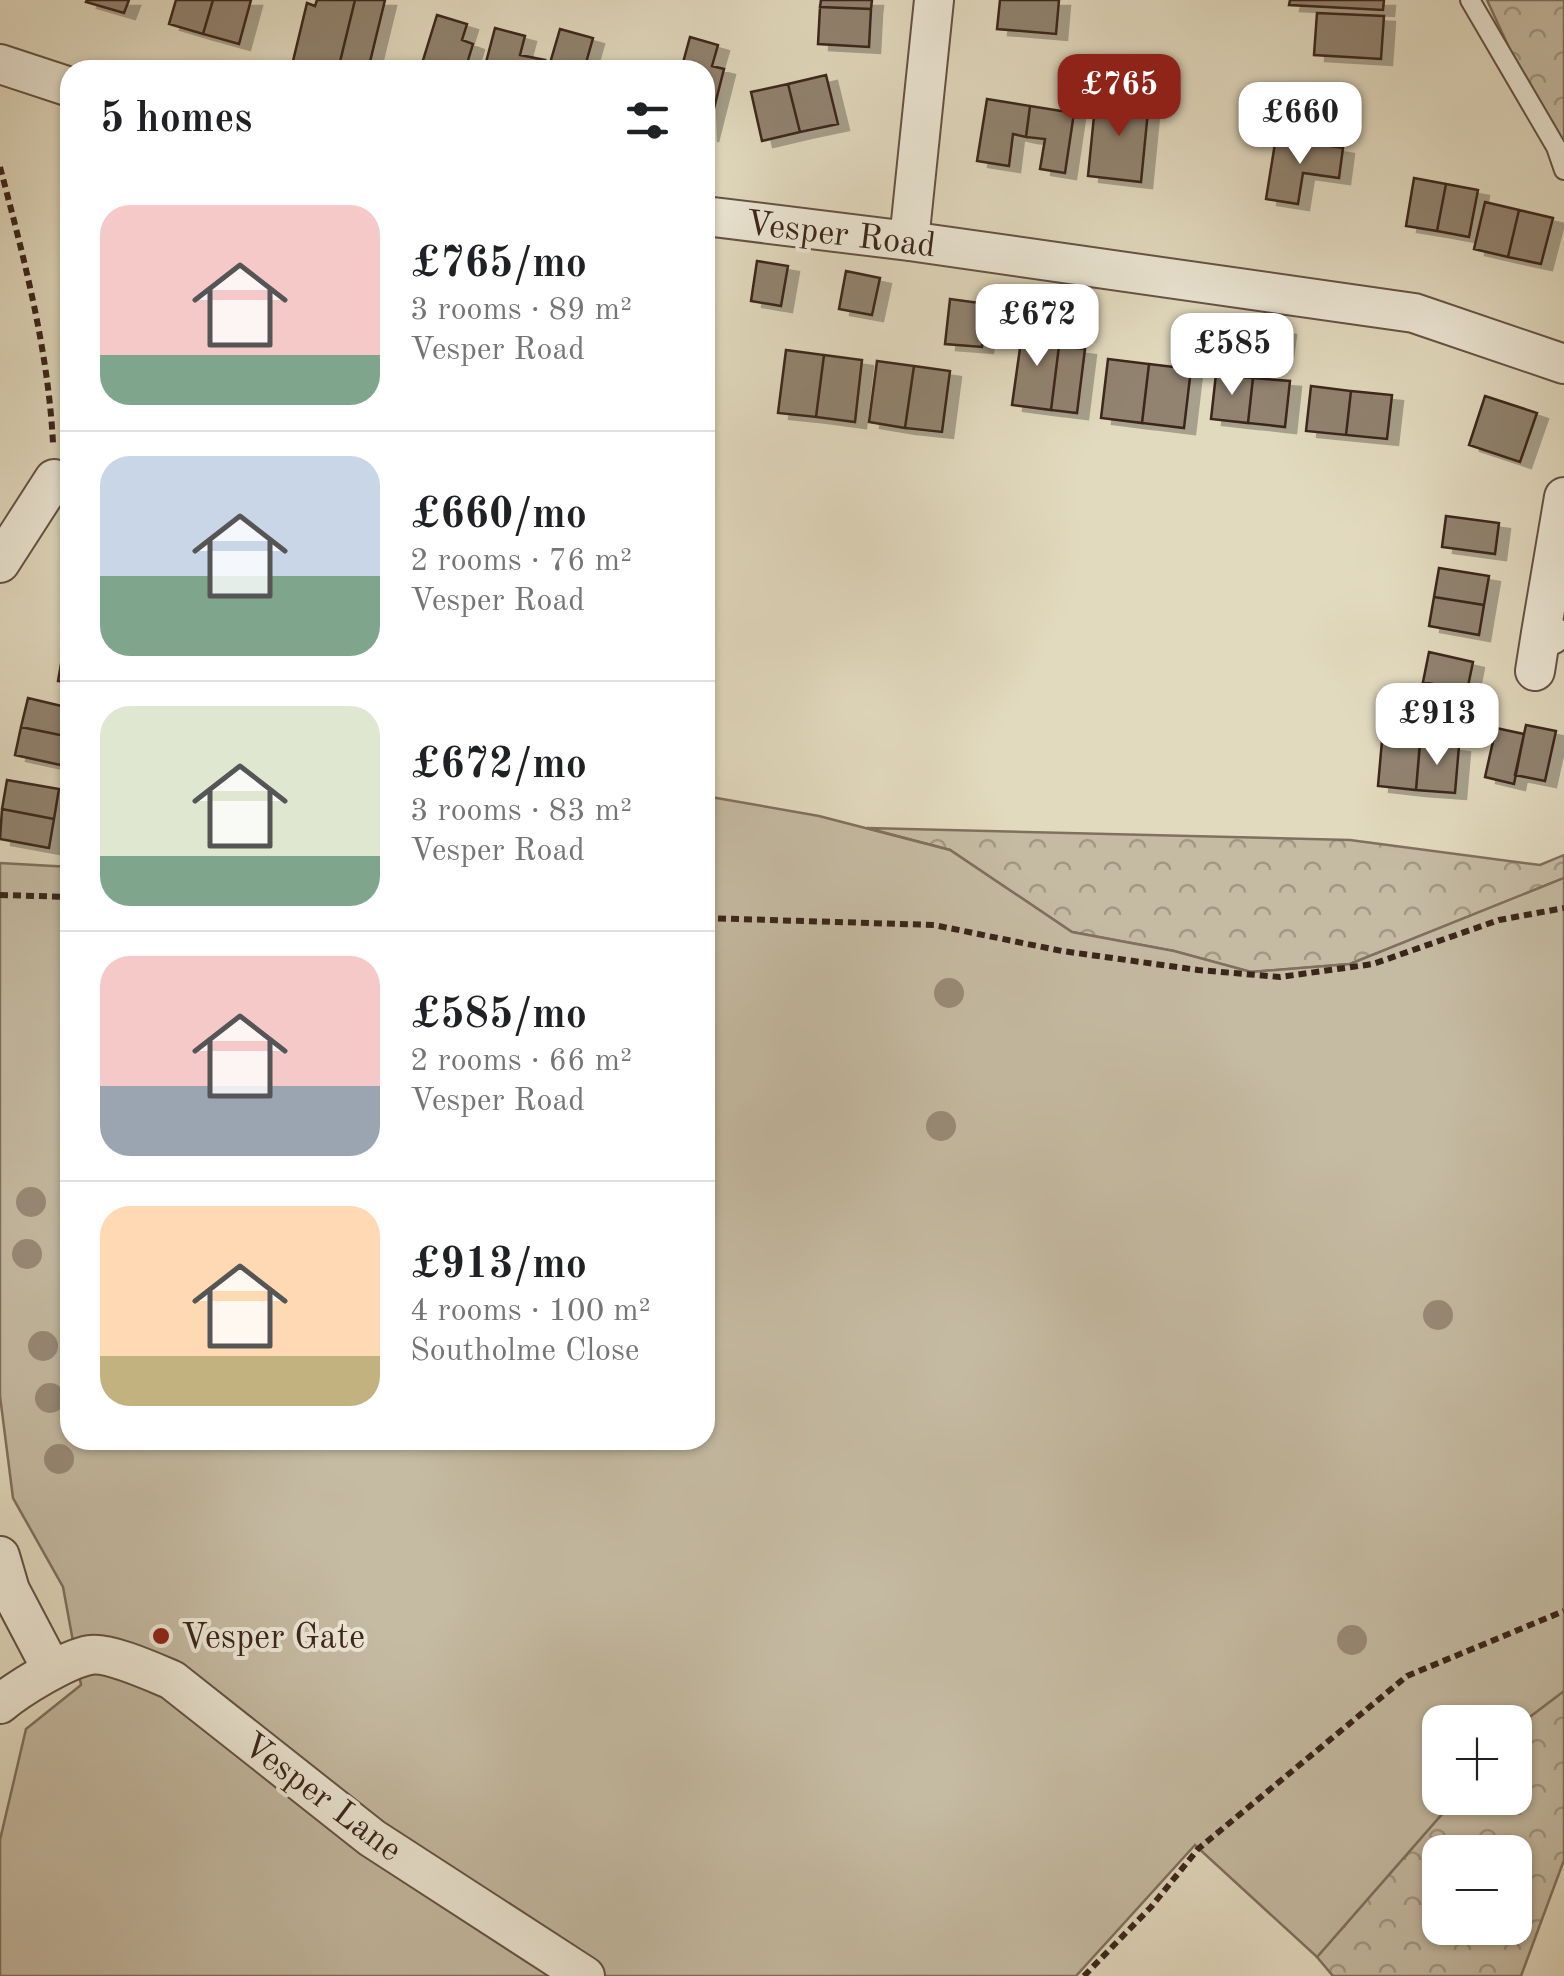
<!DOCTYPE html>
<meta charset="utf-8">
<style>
body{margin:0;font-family:"Old Standard TT",serif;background:#f2f2f2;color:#202124;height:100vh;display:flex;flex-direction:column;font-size:38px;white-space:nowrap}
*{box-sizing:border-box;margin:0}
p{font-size:32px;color:#757577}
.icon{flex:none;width:55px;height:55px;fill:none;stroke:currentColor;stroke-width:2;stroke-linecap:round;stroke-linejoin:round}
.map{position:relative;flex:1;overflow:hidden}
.sheet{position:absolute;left:60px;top:60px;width:655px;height:1390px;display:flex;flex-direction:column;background:#fff;border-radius:30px;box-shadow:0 2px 8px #0004}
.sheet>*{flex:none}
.fabs{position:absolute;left:1422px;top:1705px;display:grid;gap:20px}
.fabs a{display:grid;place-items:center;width:110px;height:110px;border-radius:20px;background:#fff;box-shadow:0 2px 8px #0004;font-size:50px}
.price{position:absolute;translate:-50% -85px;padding:0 22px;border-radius:20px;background:#fff;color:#222;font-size:32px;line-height:65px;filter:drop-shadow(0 2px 5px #0008)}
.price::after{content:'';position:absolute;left:50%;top:60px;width:30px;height:22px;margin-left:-15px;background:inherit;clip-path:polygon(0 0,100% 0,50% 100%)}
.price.on{background:#8f2418;color:#fff}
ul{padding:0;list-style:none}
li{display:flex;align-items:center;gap:30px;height:250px;padding:0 40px}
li+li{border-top:2px solid #e0e0e0}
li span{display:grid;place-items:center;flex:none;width:280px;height:200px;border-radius:30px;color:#555}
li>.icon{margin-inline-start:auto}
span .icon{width:120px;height:120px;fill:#fffc;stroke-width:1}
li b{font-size:42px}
h2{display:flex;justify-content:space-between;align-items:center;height:120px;padding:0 40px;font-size:42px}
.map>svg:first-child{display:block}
.forest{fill:url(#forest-crowns);stroke:#80705f;stroke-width:2.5;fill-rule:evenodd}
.park{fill:#c5bba3;stroke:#80705f;stroke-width:2.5}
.building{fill:#918370;stroke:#3a251b;stroke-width:2.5;filter:url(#shadow)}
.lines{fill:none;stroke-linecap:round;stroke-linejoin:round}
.lane-casing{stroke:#645244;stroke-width:22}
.street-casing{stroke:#645244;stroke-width:42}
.path{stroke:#3a251b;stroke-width:6;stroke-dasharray:8 5;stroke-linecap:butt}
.lane{stroke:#ece7d5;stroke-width:18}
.street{stroke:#ece7d5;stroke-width:38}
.tree{fill:#998b78}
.poi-dot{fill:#8f2418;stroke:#ece7d5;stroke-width:4}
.labels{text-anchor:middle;stroke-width:8;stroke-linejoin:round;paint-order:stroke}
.street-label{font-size:35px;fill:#3a251b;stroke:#ece7d5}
.poi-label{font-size:35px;fill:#3a251b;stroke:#ece7d5;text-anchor:start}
</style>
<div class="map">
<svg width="1564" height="1976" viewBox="0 0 1564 1976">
<defs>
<pattern id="forest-crowns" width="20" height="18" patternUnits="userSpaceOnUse" patternTransform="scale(2.5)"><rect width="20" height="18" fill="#c5bba3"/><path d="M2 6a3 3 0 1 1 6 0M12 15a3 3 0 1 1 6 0" fill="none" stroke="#a19884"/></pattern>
<filter id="shadow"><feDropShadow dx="11" dy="6" stdDeviation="0" flood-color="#0004"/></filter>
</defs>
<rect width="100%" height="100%" fill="#e2dabf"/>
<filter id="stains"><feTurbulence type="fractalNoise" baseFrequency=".002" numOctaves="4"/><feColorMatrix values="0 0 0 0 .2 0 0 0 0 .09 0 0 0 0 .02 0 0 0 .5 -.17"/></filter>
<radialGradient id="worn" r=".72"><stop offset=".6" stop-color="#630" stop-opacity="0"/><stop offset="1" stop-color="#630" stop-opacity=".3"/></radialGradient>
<path class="forest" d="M1487 0H1564V174L1548 132Z
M867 828 1350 840 1540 865 1564 855V878L1350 964 1251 972 1174 951 1072 932 950 850Z
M1564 1691V1860L1521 1976H1333L1317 1957 1456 1798H1515V1731L1523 1722ZM1440 1852H1515V1928H1440Z"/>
<path class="park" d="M705 796 819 816 950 850 1072 932 1174 951 1251 972 1350 964 1564 878V1691L1523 1722 1515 1731V1722H1440V1798H1456L1317 1957 1195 1845 1076 1976H0V1840L26 1729 81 1685 63 1587 13 1498 0 1396V863L70 867V1440H705Z"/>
<path class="building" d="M87 0H129L124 13 86 2Z
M176 0H213L203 34 169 24Z
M213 0H251L239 44 203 34Z
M317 0H355L338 70 293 61 307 3 315 6Z
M355 0H385L368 70H338Z
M821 0H872L871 9 820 7Z
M1000 0H1059L1056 34 997 29Z
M1290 0H1384L1383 10 1289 5Z
M820 7 871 9 869 47 818 44Z
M1317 13 1384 16 1381 59 1314 55Z
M437 15 467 24 462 40 473 44 465 70H420Z
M495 28 525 36 520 55 545 60 542 70H484Z
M560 29 593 38 584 70H548Z
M690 37 718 45 712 66 724 69 707 136 705 70H681Z
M826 75 838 124 800 132 788 84Z
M788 84 800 132 762 141 751 92Z
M1096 96 1149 101 1141 182 1088 176Z
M987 99 1030 106 1026 137 1013 134 1009 166 977 161Z
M1030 106 1074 113 1065 173 1040 169 1045 139 1026 137Z
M1276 137 1343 148 1339 178 1303 173 1298 204 1266 199Z
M1414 178 1446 184 1437 231 1406 226Z
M1446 184 1478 190 1469 237 1437 231Z
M1485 202 1519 210 1508 257 1474 249Z
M1519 210 1553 218 1541 264 1508 257Z
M757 261 788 266 781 306 751 301Z
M846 271 880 278 872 315 839 309Z
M1034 298 1058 301 1055 323 1031 320Z
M950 299 987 304 982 347 945 344Z
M1256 324 1285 329 1282 351 1252 346Z
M1032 326 1061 330 1051 410 1012 405 1021 341 1030 343Z
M1059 346 1085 349 1077 413 1051 410Z
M786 350 824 355 816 417 778 413Z
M824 355 862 360 855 422 816 417Z
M1108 359 1149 364 1142 423 1101 418Z
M877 361 914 366 905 428 869 422Z
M1149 364 1191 369 1184 428 1142 423Z
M914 366 950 371 942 432 905 428Z
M1216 374 1253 378 1248 423 1211 419Z
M1253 378 1290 381 1285 427 1248 423Z
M1311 386 1351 391 1346 435 1306 431Z
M1351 391 1392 395 1387 439 1346 435Z
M1485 396 1537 413 1520 462 1469 445Z
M1446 516 1499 523 1495 554 1442 547Z
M1439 568 1489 576 1484 605 1434 597Z
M1434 597 1484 605 1479 635 1429 626Z
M1429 652 1473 662 1467 691 1423 682Z
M63 653 70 654V683L58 681Z
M1423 682 1467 691 1462 720 1417 712Z
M28 698 70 708V737L21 727Z
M1384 718 1422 721 1416 790 1378 786Z
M1526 725 1556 731 1545 781 1515 775Z
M21 727 70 737 65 766 15 755Z
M1496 728 1524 734 1514 784 1485 777Z
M1420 742 1459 746 1455 793 1416 790Z
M7 780 59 789 54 819 2 809Z
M2 809 54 819 49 848 0 839Z"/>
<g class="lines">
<g class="lane-casing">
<path id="lane" d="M1470 0 1556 147 1564 170"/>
</g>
<g class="street-casing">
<path id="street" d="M0 64 70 87
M705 216 909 241 1414 313 1564 364
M909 241 934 0
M0 563 54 479
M1541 633 1564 497
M1535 671 1541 633 1551 635
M0 1556 10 1590 52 1670
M0 1704C18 1689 66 1659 90 1655 109 1652 153 1672 172 1680L372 1838 585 1976"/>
</g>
<path class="path" d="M0 167C24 258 48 349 53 443
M0 895 70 897
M705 918 934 925 1062 951 1198 970 1280 977 1373 964 1499 920 1564 908
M1084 1976 1151 1907 1198 1849 1407 1676 1564 1611"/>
<use href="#lane" class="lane"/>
<use href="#street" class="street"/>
</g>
<g class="tree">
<circle cx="949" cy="993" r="15"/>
<circle cx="941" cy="1126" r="15"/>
<circle cx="31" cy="1202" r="15"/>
<circle cx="27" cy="1254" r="15"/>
<circle cx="1438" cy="1315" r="15"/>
<circle cx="43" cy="1346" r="15"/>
<circle cx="50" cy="1398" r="15"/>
<circle cx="59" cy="1459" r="15"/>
<circle cx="1352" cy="1640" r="15"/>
</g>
<circle class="poi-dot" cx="161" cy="1636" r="10"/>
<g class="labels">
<g class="street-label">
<text transform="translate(841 233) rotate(7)" y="12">Vesper Road</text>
<text transform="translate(323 1796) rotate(37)" y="12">Vesper Lane</text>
</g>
<g class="poi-label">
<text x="181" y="1648">Vesper Gate</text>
</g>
</g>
<rect width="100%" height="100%" filter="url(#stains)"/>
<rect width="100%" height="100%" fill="url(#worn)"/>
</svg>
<div class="fabs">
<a>+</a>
<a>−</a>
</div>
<b class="price on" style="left:1119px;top:139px">£765</b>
<b class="price" style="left:1300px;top:167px">£660</b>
<b class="price" style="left:1037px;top:369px">£672</b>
<b class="price" style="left:1232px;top:398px">£585</b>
<b class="price" style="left:1437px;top:768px">£913</b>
<section class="sheet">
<h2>5 homes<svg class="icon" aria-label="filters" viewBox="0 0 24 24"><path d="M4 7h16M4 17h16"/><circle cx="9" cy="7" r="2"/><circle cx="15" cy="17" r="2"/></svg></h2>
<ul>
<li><span style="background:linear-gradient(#f6c9c9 75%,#7fa58c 0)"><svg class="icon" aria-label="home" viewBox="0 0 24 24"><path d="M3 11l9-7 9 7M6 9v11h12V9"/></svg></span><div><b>£765/mo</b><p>3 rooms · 89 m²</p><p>Vesper Road</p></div></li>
<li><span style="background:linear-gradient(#c9d6e8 60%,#7fa58c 0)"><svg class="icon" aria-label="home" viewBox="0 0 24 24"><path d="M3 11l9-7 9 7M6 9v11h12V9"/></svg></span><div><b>£660/mo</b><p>2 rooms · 76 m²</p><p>Vesper Road</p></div></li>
<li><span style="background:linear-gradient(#dfe7d0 75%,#7fa58c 0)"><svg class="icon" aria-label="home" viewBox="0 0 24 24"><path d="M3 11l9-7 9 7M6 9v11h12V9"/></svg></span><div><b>£672/mo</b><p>3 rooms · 83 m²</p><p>Vesper Road</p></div></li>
<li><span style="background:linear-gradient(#f6c9c9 65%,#9aa5b1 0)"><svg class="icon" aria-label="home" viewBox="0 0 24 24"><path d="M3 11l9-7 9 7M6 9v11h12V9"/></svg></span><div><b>£585/mo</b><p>2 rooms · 66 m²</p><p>Vesper Road</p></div></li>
<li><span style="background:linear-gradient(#ffd9b3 75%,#c2b280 0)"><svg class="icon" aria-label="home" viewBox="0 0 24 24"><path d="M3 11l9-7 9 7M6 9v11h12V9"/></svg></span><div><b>£913/mo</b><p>4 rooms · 100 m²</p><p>Southolme Close</p></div></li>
</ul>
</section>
</div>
